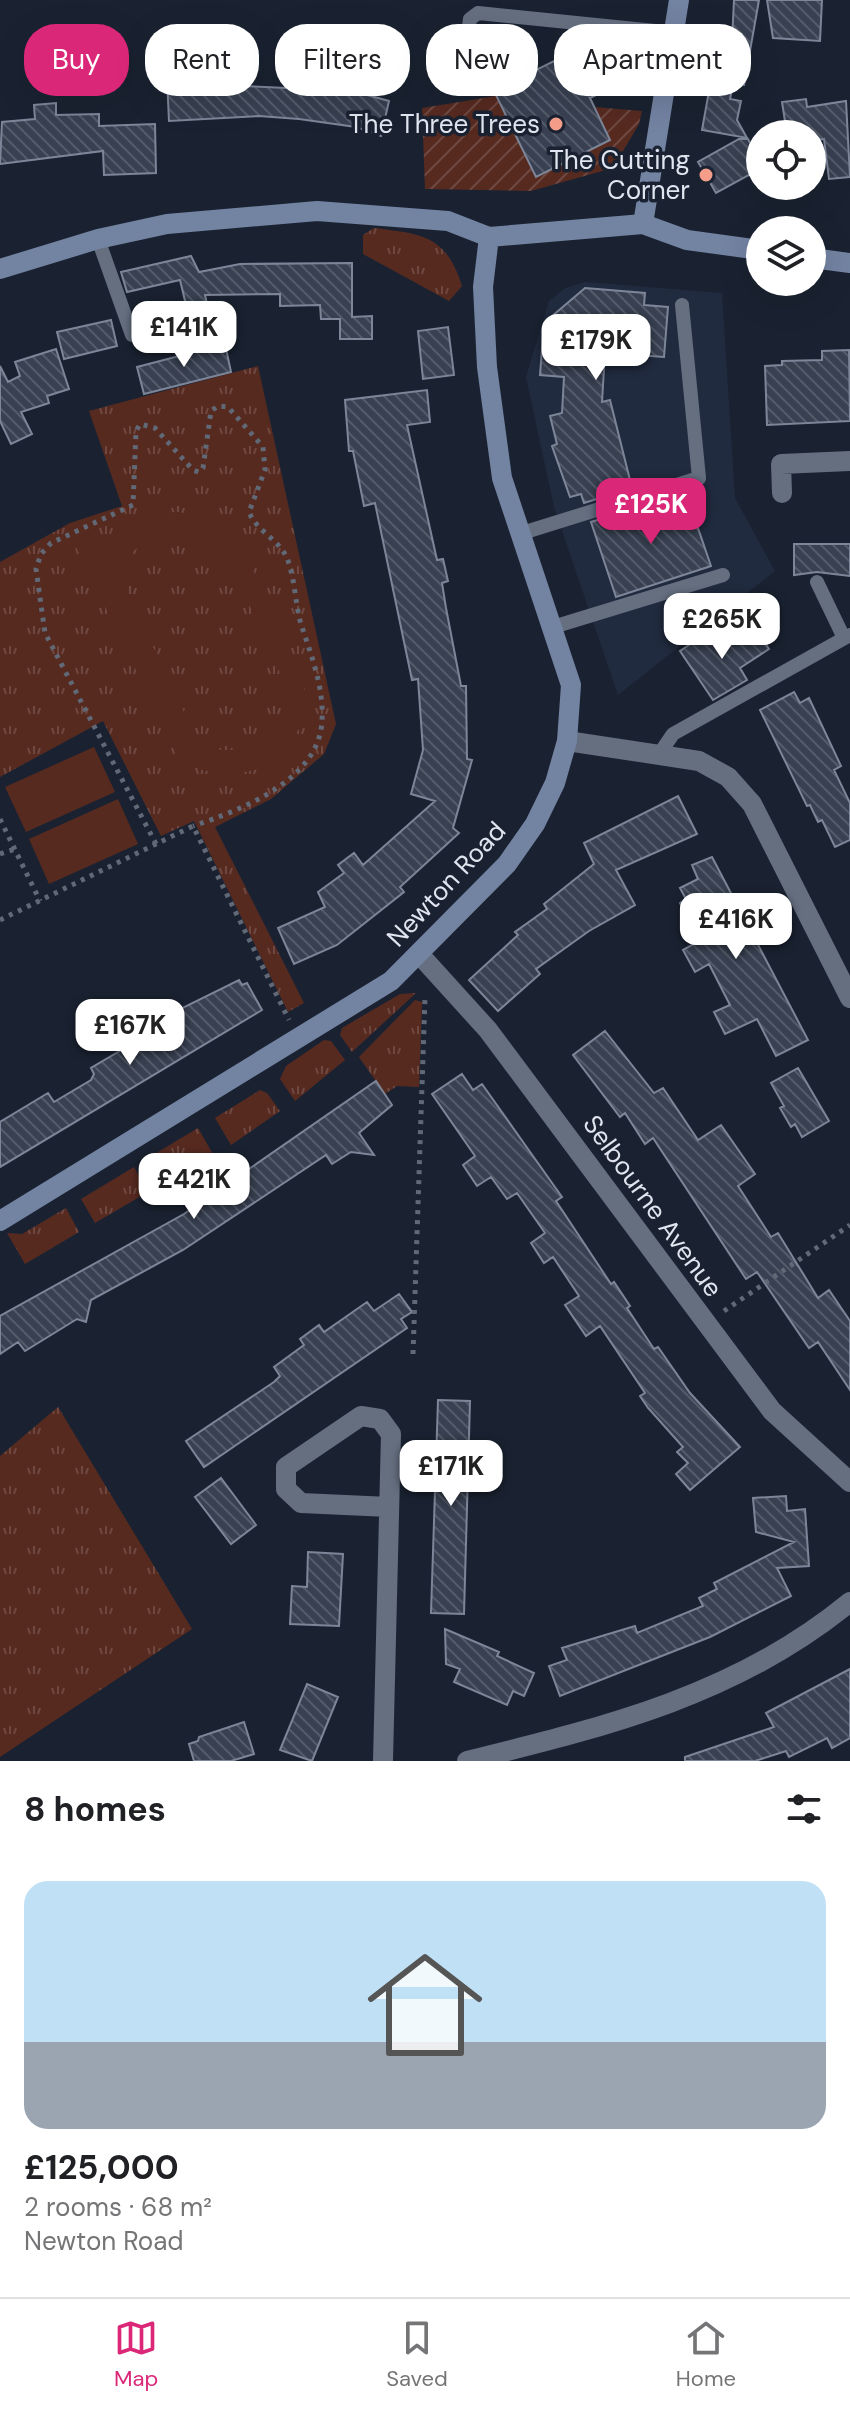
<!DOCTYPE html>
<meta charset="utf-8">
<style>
body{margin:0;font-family:"DM Sans",sans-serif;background:#f2f2f2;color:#202124;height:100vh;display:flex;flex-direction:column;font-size:30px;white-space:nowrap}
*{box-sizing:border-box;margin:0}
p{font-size:26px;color:#757577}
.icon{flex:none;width:44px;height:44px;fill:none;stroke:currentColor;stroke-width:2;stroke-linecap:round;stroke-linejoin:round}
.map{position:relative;height:1761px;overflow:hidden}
.sheet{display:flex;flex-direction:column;background:#fff;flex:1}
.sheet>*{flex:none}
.top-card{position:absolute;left:24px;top:24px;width:802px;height:72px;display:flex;gap:16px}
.tools{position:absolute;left:746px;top:120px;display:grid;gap:16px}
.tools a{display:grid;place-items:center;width:80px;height:80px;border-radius:50%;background:#fff;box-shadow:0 8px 32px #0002;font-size:40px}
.price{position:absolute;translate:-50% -68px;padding:0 18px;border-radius:16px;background:#fff;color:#222;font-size:26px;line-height:52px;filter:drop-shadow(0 2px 4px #0008)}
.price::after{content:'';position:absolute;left:50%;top:48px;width:24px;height:18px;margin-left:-12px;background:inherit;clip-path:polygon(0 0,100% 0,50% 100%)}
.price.active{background:#db2777;color:#fff}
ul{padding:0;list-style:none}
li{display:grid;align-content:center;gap:16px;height:424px;padding:0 24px}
li span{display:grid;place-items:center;height:248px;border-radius:24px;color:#555}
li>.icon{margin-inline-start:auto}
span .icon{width:144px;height:144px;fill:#fffc;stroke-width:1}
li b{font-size:34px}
h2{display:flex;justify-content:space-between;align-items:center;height:96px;padding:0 24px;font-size:34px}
.chip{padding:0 28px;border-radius:32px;background:#fff;box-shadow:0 8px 32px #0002;font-size:28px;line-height:72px}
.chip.active{background:#db2777;color:#fff}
.tabs{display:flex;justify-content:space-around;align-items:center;height:112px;border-top:2px solid #e0e0e0;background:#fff;font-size:22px;color:#757577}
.tabs a{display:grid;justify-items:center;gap:4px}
.tabs .active{color:#db2777}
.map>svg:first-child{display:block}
.built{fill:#212b3f}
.grass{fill:url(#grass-tufts)}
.garden{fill:url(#garden-furrows)}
.pitch{fill:#572a20;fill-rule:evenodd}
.building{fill:url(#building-back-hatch);stroke:#7d8699;stroke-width:2}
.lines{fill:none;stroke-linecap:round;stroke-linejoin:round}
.path{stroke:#616876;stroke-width:5;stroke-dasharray:4 6;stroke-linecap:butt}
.lane{stroke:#656f80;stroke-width:14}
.street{stroke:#656f80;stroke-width:20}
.secondary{stroke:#7383a2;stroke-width:20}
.poi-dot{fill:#f49e89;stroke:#1a2231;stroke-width:3}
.labels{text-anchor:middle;stroke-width:7;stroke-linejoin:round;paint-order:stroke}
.poi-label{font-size:26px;fill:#e0e5f0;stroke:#1a2231;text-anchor:end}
.street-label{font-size:26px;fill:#e0e5f0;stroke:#1a2231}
</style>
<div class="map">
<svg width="850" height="1761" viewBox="0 0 850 1761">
<defs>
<pattern id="grass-tufts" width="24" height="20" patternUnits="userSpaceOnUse" patternTransform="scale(2)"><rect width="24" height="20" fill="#572a20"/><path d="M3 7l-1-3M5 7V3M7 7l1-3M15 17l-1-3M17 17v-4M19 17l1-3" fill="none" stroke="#6f4941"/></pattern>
<pattern id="garden-furrows" width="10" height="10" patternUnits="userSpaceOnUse" patternTransform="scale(2)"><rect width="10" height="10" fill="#572a20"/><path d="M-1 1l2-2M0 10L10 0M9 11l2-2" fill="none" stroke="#6f4941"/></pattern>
<pattern id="building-back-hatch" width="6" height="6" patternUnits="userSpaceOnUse" patternTransform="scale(2)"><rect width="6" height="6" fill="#384051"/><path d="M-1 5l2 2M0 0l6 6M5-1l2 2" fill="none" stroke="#545b6a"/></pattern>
</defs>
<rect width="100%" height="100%" fill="#1a2231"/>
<path class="built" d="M585 282 722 293 735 498 775 571 618 695 554 507 526 377 549 301 565 288Z"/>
<path class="grass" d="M374 228C422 234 446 235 462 286L449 301 363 254V235Z
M258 366 336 724 324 754 271 799 215 827 304 1003 288 1012 194 821 161 836 103 721 0 777V562L70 523 122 506 89 411Z
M416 993 352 1052 340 1035 342 1028 400 994Z
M415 1000 422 1002 419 1087 397 1086 385 1094 359 1057Z
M324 1040 331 1041 345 1060 295 1101 280 1079 286 1066Z
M260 1090 267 1093 280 1111 231 1145 215 1118Z
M198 1128 214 1156 163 1185 153 1155Z
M134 1167 148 1192 95 1223 81 1199Z
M66 1208 79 1232 25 1264 7 1233 22 1234Z
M58 1407 192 1629 0 1757V1456Z"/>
<path class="garden" d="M496 96 536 176 609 141 594 107 642 111 639 124 613 168 531 191 425 189 422 108Z"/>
<path class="pitch" d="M177 512C206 515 225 526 243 549L303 676 306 708 302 724 285 751 259 769 230 775 202 770 177 754 73 541 96 531 107 553C125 526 145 514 177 512ZM179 531C193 534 207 538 217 549 231 564 281 667 284 686 292 736 240 763 199 744L120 577C129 548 149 533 179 531Z
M94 747 115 792 26 832 5 787Z
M118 799 138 844 49 884 29 839Z"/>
<path class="building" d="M734 0H759L744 85 733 84 730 99 741 101 737 120 747 138 702 130 711 80 730 83Z
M767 0H822L820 41 773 38Z
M576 50 598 94 590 98 610 140 536 177 494 91Z
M243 72V86L308 89 310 72 350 78 349 90 389 101 381 136 356 127 299 119 259 116 169 121 167 79 209 78V73Z
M806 99 807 107 846 101 850 177 829 179 824 139 812 141V134H787L782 102Z
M56 103V115L99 114V126L155 124 156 173 104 175 103 151 0 164 2 122 35 119 34 105Z
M739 139H748L760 161V169L716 193 698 162Z
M191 256 199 272 240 264 352 263V317L372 316V339H340V319H321L320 305 280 306V294L205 295 213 330 193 334 180 280 127 292 121 272Z
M585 288 645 293 644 305 668 307 664 357 605 353 602 402 610 400 632 488 584 503 581 494 570 497 552 446 557 444 550 416 562 413 564 377 540 375 544 323Z
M111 320 117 346 64 359 57 332Z
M448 327 454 375 423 379 418 331Z
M225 344 231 372 144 394 137 367Z
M56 349 69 389 47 396 49 403 21 412 32 434 11 444 0 421V366L8 382 20 376 15 362Z
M849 350 850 421 767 425 765 366 782 365V361L822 360V351Z
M427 390 430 422 407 425 437 560 443 559 448 581 442 583 446 608 461 686H466L467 759 472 760 453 828 459 833 400 887 404 892 337 945 294 964 278 928 325 907 318 892 344 873 338 865 354 853 363 865 435 801 411 794 423 750 418 679 412 680 375 503 364 506 353 451H349L345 400Z
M687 496 711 566 616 597 591 522 637 508 638 512Z
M794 544H850V576L817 572 794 575Z
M713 629 726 648 756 629 769 649 740 668 747 680 713 700 680 651Z
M794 692 800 703 809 698 841 766 834 770 850 803V840L835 847 822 820 818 822 810 805 807 806 760 710Z
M678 796 697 834 616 870 635 905 589 931 536 969 540 974 498 1011 469 980 518 935 515 932 547 909 544 904 594 864 584 843Z
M712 857 808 1040 776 1056 757 1019 725 1034 714 1012 730 1005 709 964 695 972 683 950 699 941 680 903 686 899 680 888 698 879 692 865Z
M239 980 242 985 247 983 262 1010 0 1167V1122L48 1093 54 1102 91 1080 94 1074 91 1068 152 1032 148 1025Z
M605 1031 654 1093 663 1088 698 1140 721 1125 755 1174 738 1186 771 1237 778 1233 818 1298 829 1290 850 1321V1390L818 1342 809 1348 757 1272 746 1279 653 1138 645 1144 625 1113 620 1117 573 1055Z
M798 1068 829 1121 802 1137 795 1124 791 1127 780 1108 784 1106 771 1083Z
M462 1074 473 1090 482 1084 528 1149 562 1197 556 1201 611 1284 614 1282 630 1306 627 1308 654 1349 658 1347 690 1393 740 1447 690 1490 676 1474 688 1463 677 1452 683 1447 648 1408 640 1396 645 1393 600 1326 586 1336 565 1305 579 1296 553 1257 544 1263 531 1243 545 1233 517 1193 507 1199 491 1177 477 1186 463 1165 475 1156 432 1094Z
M376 1081 392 1105 359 1133 374 1155 351 1152 332 1164 326 1155 183 1250 91 1300 86 1322 77 1319 25 1351 18 1342 0 1354V1316L184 1214Z
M399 1294 412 1312 401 1319 407 1328 204 1467 186 1441 274 1382 280 1376 274 1367 304 1345 300 1339 319 1325 324 1332 367 1302 374 1311Z
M438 1400 470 1401 464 1614 431 1613Z
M221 1478 256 1525 231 1544 195 1497Z
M786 1496 787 1511 805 1509 809 1566 777 1568 791 1596 710 1637 560 1696 549 1666 567 1660 562 1648 635 1626 637 1633 703 1606 699 1598 717 1589 714 1583 794 1542 756 1532 753 1498Z
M308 1552 343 1554 339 1626 290 1624 292 1586 307 1587Z
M445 1629 499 1652 497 1656 534 1673 524 1696 513 1691 507 1705 454 1682 460 1669 446 1664Z
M850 1669V1738L832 1748 827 1738 789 1757 786 1751 755 1761H685V1757L774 1727 766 1713Z
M307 1684 338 1697 312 1761 280 1750Z
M244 1722 254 1754 231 1761H194L189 1744 198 1741 199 1737Z"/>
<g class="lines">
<path class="path" d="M0 819 40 901
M156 844 45 633 36 569 41 554 51 543 133 505 136 431 140 424 155 428 193 470 199 472 203 468 211 411 218 406 228 407 263 447 265 470 249 512C257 532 278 538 287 558 295 578 295 603 301 624 311 655 324 687 322 720 320 780 241 810 193 826
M0 854 15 849
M0 920 193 826 289 1020
M724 1311 850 1225
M413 1354 425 997"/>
<path class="lane" d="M465 54 470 19 478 13 675 33
M98 239 132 335 170 325
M519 534 699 478 682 305
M817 582 843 636
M553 627 723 575
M660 753 673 734 850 635"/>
<path class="street" d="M782 493 781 464 850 461
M567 741 699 761 728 777 752 804 850 998
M420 955 488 1030 772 1411 850 1482
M383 1761 391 1434 380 1419 361 1416 286 1467V1489L301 1503 389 1507
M467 1761C605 1727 737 1695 850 1602"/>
<path class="secondary" d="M643 224 679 0
M812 258 850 263
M0 269 98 239 167 224 317 211 448 221 489 237 643 224 687 240 760 250
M0 1221 391 981 507 864 535 824 555 783 567 741 571 685 502 478 487 367 483 287 489 237"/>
</g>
<g class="poi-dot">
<circle cx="556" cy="124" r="8"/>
<circle cx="706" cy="175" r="8"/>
</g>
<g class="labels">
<g class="poi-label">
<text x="540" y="133">The Three Trees</text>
<text x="690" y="169">The Cutting<tspan x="690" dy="30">Corner</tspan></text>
</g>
<g class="street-label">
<text transform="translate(446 884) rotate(-47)" y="9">Newton Road</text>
<text transform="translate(653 1206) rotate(54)" y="9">Selbourne Avenue</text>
</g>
</g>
</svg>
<div class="tools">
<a><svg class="icon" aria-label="locate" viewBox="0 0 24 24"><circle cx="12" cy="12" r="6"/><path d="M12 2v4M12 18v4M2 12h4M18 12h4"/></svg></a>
<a><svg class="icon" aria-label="layers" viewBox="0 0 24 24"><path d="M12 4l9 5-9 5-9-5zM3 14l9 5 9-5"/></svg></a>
</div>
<b class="price" style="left:184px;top:369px">£141K</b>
<b class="price" style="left:596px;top:382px">£179K</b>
<b class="price active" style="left:651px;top:546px">£125K</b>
<b class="price" style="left:722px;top:661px">£265K</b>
<b class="price" style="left:736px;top:961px">£416K</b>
<b class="price" style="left:130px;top:1067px">£167K</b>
<b class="price" style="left:194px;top:1221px">£421K</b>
<b class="price" style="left:451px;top:1508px">£171K</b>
<div class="top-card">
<a class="chip active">Buy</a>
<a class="chip">Rent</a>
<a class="chip">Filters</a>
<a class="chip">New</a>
<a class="chip">Apartment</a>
</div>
</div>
<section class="sheet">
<h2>8 homes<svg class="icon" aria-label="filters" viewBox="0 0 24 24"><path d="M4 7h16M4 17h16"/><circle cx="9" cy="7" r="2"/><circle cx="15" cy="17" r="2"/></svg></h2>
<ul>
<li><span style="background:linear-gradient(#bfe0f5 65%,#9aa5b1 0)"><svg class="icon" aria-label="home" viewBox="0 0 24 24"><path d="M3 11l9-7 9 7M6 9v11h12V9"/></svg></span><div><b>£125,000</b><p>2 rooms · 68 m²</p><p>Newton Road</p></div></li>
</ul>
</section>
<nav class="tabs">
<a class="active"><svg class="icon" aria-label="map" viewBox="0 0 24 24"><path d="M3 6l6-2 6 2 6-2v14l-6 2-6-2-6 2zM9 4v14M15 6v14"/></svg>Map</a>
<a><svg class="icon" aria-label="saved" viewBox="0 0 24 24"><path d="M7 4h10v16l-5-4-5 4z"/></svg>Saved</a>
<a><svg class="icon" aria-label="home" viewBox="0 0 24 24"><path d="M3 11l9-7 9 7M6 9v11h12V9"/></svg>Home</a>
</nav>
